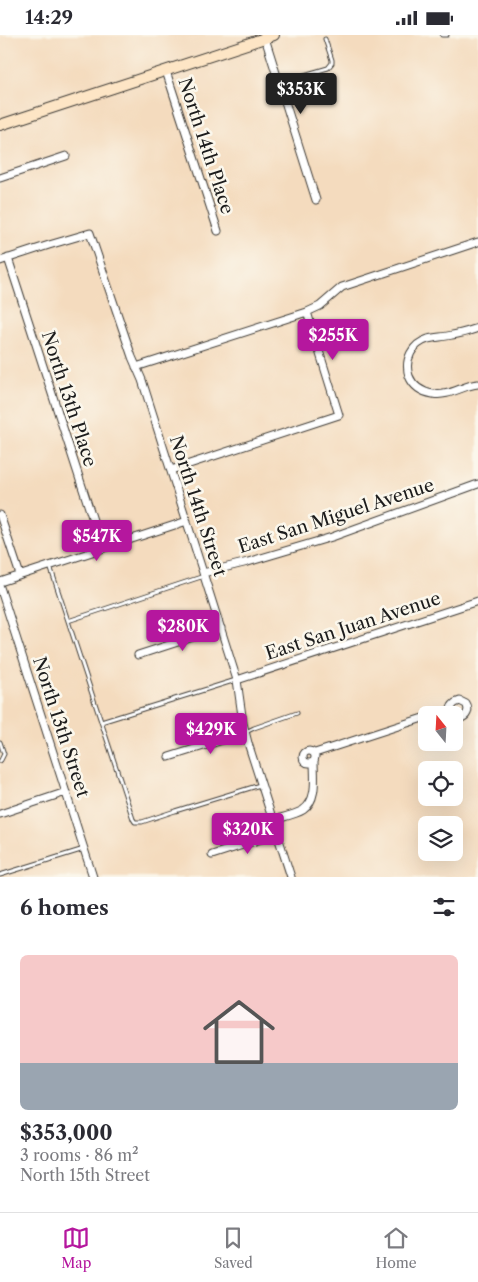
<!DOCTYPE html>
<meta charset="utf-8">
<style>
body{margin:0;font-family:"Libre Caslon Text",serif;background:#f7f7f7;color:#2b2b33;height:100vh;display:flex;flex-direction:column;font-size:19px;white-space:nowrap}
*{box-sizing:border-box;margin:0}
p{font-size:16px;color:#7c7c81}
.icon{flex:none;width:28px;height:28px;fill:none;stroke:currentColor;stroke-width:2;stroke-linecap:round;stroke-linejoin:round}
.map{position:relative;height:842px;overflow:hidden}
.side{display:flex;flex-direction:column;background:#fff;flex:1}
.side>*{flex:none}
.needle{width:32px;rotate:342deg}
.controls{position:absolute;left:418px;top:671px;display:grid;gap:10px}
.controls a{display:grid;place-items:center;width:45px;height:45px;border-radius:8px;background:#fff;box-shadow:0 5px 20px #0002;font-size:25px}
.price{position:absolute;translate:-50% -42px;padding:0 11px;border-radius:5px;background:#b5179e;color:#fff;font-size:16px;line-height:32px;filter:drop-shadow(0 1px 2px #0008)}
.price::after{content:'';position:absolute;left:50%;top:30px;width:15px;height:11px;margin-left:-8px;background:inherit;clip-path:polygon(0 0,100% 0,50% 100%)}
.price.active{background:#222;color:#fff}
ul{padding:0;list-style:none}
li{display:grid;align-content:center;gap:10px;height:265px;padding:0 20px}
li span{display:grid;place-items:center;height:155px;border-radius:8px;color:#555}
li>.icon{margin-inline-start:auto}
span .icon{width:90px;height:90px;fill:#fffc;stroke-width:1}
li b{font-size:21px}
h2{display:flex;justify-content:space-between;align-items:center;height:60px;padding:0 20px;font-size:21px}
.status{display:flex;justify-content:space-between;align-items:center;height:35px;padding:0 25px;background:#fff;direction:ltr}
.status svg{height:14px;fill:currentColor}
.tabs{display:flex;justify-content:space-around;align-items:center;height:70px;border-top:1px solid #e1e1e2;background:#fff;font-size:14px;color:#7c7c81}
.tabs a{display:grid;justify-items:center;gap:2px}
.tabs .active{color:#b5179e}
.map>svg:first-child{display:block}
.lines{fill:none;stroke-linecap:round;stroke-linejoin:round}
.service-casing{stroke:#3c3934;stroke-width:5}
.minor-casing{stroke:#3c3934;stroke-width:9}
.secondary-casing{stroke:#3c3934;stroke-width:12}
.service{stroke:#fff;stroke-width:3}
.minor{stroke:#fff;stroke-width:7}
.secondary{stroke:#fde5c5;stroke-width:10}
.labels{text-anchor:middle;stroke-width:5;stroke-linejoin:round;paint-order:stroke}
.street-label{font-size:18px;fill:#1c1c1c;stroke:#fbf7ec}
</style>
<div class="status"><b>14:29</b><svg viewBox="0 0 49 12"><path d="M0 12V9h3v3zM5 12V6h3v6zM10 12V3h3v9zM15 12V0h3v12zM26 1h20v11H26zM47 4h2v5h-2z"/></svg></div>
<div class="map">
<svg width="478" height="842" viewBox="0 0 478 842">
<rect width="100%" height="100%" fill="#fbf7ec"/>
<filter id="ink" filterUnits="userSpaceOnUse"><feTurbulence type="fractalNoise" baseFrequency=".02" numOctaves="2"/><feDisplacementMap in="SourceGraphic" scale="10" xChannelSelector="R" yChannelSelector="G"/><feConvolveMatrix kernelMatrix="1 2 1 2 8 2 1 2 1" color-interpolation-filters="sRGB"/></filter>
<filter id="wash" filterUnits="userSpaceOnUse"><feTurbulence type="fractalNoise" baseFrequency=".0096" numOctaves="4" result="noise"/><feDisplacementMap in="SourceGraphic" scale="20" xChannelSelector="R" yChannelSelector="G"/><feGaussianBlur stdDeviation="1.12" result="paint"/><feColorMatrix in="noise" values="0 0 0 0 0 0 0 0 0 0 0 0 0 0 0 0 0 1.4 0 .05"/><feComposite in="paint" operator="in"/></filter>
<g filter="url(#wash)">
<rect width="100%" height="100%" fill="#f4dbbe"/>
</g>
<g filter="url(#ink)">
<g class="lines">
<g class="service-casing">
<path id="service" d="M442 0H447
M304 40 328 33 332 28V25L325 4
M50 531 133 784 135 787H142L175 776 260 750
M68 586 204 541
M101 687 236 645
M246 697 254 693 297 678
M0 707 4 719 1 725 0 726
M0 840 84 814"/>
</g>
<g class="minor-casing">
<path id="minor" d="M265 3 316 165
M166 36 218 196
M0 143 66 121
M8 223 102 513
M0 226 49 210 90 198 132 322 142 345 237 645 243 688 248 708 291 842
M478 293C469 296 461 299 452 300 444 302 436 302 428 304 412 309 404 325 409 341 413 351 421 357 433 359 449 362 463 350 478 349
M136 332 307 277 320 271 342 252 478 207
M171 435 339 380 307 277
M0 480 20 540
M203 538 248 527 332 502 478 449
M0 547 187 486
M0 552 93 842
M138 620 221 593
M237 645 478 566
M431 680 451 675
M453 680C450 675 451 671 455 668L460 666 466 669C470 675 467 682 460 683L454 681
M303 722a6 6 0 1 1 12 0a6 6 0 1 1-12 0Z
M315 718 426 682
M169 722 245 698
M0 779 66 757
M273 785C282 782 295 780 303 775 318 765 314 742 314 726
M212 820 277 799"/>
</g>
<g class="secondary-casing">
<path id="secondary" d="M0 90 274 0"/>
</g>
<use href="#service" class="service"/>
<use href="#minor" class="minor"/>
<use href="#secondary" class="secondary"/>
</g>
</g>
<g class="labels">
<g class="street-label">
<text transform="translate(206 111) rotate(72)" y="6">North 14th Place</text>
<text transform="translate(69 364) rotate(72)" y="6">North 13th Place</text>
<text transform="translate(198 471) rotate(72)" y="6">North 14th Street</text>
<text transform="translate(336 481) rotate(-18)" y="6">East San Miguel Avenue</text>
<text transform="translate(353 591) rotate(-18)" y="6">East San Juan Avenue</text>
<text transform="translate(61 692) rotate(72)" y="6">North 13th Street</text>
</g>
</g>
</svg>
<div class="controls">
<a><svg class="needle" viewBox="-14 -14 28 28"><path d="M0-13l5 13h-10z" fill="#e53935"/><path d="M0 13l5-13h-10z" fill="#7c7c81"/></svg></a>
<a><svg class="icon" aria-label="locate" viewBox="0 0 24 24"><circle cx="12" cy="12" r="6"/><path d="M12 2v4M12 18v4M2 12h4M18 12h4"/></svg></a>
<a><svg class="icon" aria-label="layers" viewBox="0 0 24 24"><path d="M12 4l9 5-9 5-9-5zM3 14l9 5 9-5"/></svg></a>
</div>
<b class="price active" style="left:301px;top:80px">$353K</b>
<b class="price" style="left:333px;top:326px">$255K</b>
<b class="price" style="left:97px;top:527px">$547K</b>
<b class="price" style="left:183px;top:617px">$280K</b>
<b class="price" style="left:211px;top:720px">$429K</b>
<b class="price" style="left:248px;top:820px">$320K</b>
</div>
<section class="side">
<h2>6 homes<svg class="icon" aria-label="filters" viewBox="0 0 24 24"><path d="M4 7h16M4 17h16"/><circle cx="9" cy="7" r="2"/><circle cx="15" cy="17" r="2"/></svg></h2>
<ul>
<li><span style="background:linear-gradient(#f6c9c9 70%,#9aa5b1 0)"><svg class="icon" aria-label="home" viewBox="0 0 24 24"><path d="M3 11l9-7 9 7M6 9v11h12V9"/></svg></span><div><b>$353,000</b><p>3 rooms · 86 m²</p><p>North 15th Street</p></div></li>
</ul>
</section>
<nav class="tabs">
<a class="active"><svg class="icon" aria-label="map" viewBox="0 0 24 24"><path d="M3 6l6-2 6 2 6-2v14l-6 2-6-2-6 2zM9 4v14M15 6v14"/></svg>Map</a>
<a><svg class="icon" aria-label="saved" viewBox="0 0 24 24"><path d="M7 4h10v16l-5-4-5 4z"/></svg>Saved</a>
<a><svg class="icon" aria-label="home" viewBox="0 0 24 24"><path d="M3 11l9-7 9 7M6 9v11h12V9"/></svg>Home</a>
</nav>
